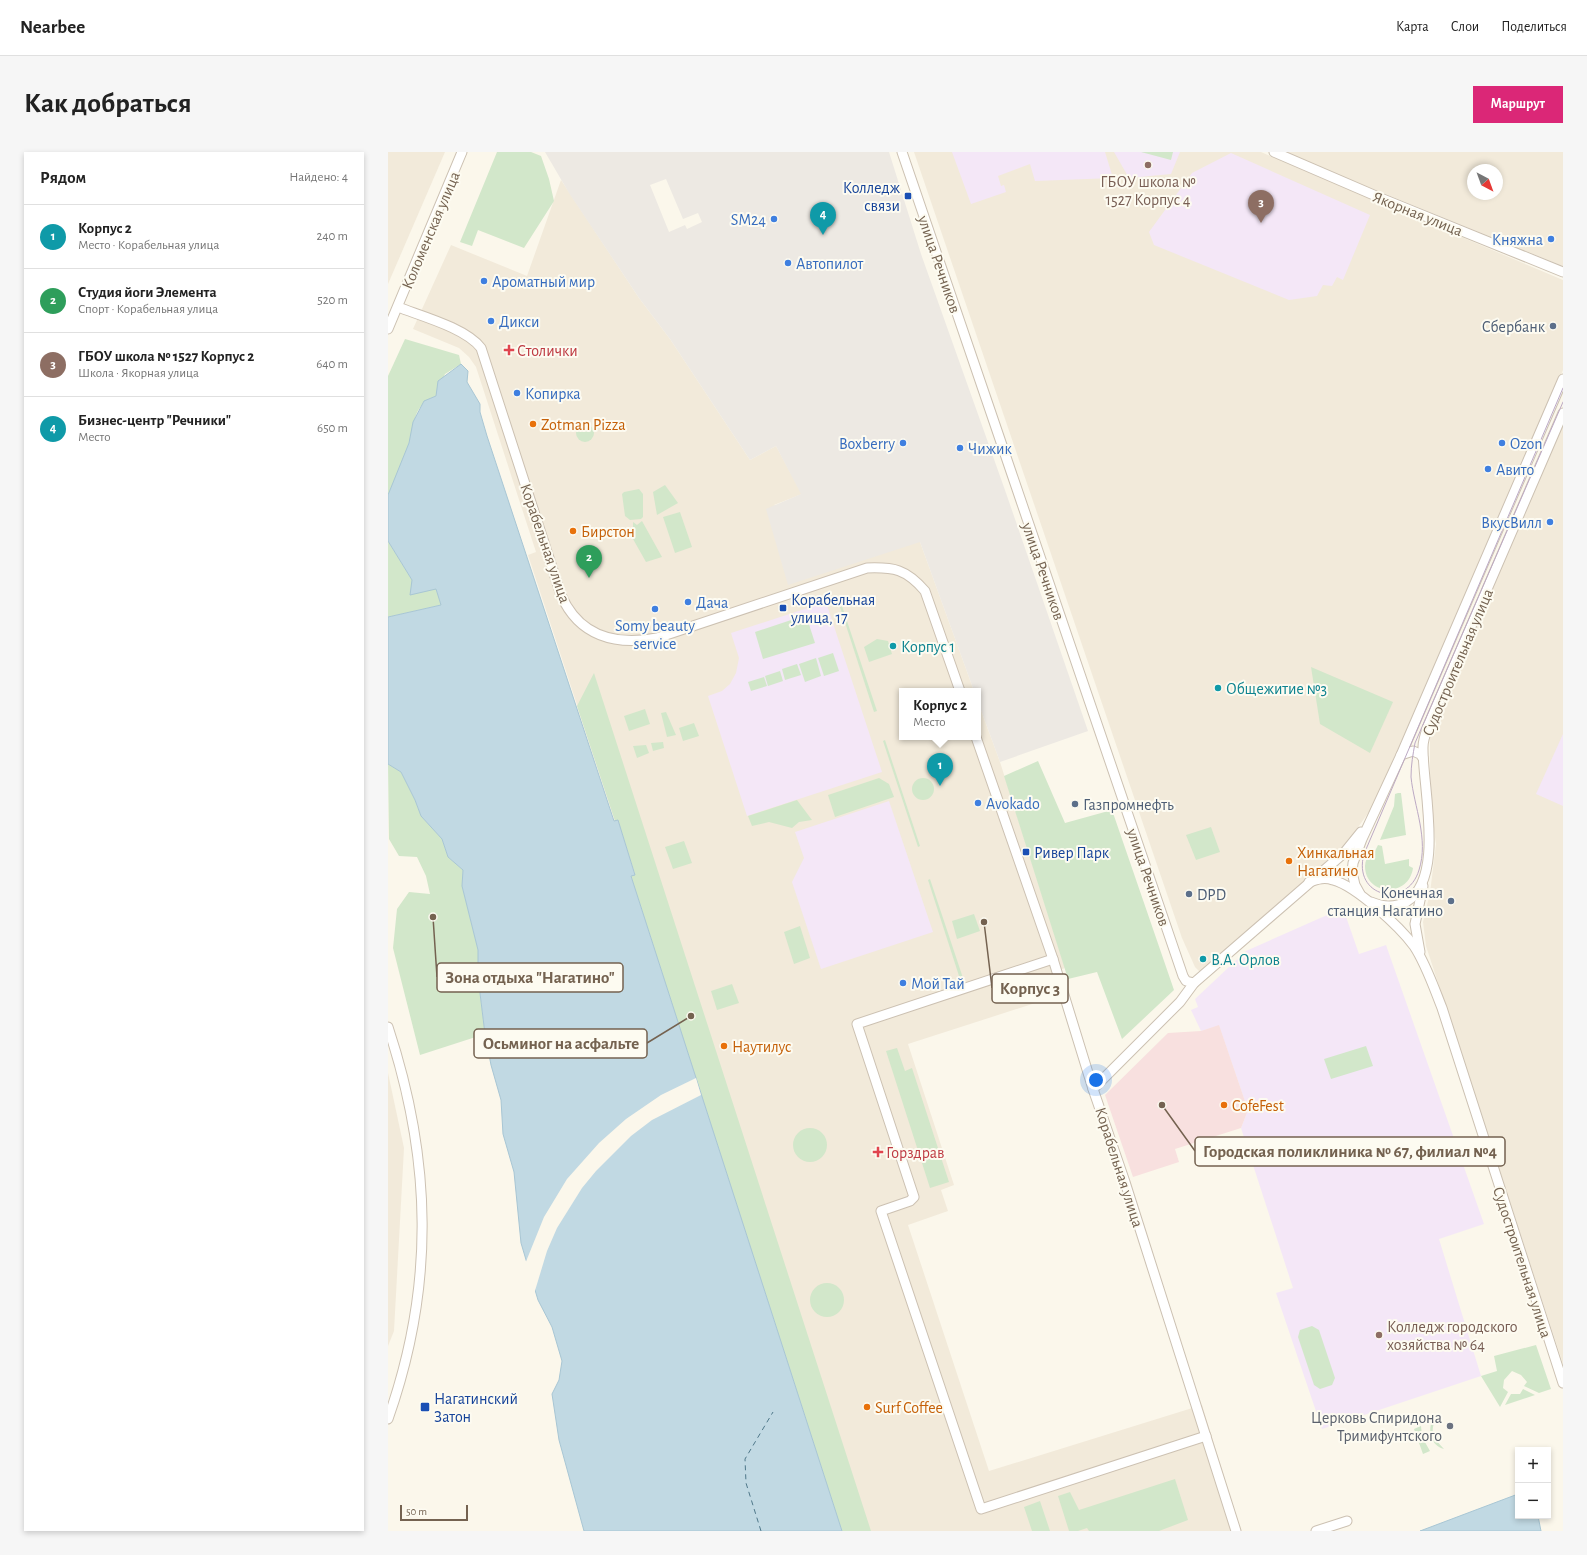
<!DOCTYPE html>
<html lang="ru">
<head>
<meta charset="utf-8">
<style>
  :root { --surface:#fff; --page:#f6f6f6; --text:#222; --muted:#767676; --line:#e0e0e0; --accent:#db2777 }
  body { margin:0; font-family:"Alegreya Sans",sans-serif; background:var(--page); color:var(--text) }
  .controls { position:absolute; right:12px; bottom:12px; display:grid; overflow:hidden; border-radius:0px; box-shadow:0 2px 6px #0003 }
  .controls button { width:36px; height:36px; display:grid; place-items:center; padding:0; border:0; border-bottom:1px solid var(--line); background:var(--surface); color:var(--text); font:20px sans-serif }
  .compass { position:absolute; left:1079px; top:12px; width:36px; height:36px; border-radius:50%; background:var(--surface); box-shadow:0 2px 6px #0003; rotate:139deg }
  .scale { position:absolute; left:12px; bottom:10px; width:68px; box-sizing:border-box; padding-left:4px; border:2px solid #746250; border-top:0; font-size:11px; line-height:14px; white-space:nowrap; color:#746250; -webkit-text-stroke:3px #fdfbf1; paint-order:stroke }
  .you { position:absolute; left:708px; top:928px; width:14px; height:14px; margin:-10px; border:3px solid #fff; border-radius:50%; background:#1a73e8; box-shadow:0 0 0 6px #1a73e833 }
  .badge { display:grid; place-items:center; width:26px; height:26px; border-radius:50%; background:var(--accent); color:#fff; font-size:13px; font-weight:700 }
  .pin { position:absolute; translate:-50% -33px; filter:drop-shadow(0 1px 2px #0008) }
  .pin::after { content:''; position:absolute; top:21px; width:14px; height:12px; background:inherit; clip-path:polygon(0 0,100% 0,50% 100%) }
  .popup { position:absolute; left:511px; top:536px; width:82px; height:52px; box-sizing:border-box; display:grid; place-content:center; border-radius:0px; background:var(--surface); filter:drop-shadow(0 1px 3px #0005); font-size:13px; white-space:nowrap; color:var(--muted) }
  .popup b { font-size:15px; color:var(--text) }
  .popup::after { content:''; position:absolute; left:50%; top:100%; margin-left:-8px; border:8px solid transparent; border-top-color:var(--surface) }
  .list { margin:0; padding:0; list-style:none }
  h2 { display:flex; justify-content:space-between; align-items:center; height:52px; margin:0; padding:0 16px; font-size:17px }
  h2 small { font-size:13px; font-weight:400; color:var(--muted) }
  .list li { display:grid; grid-template-columns:26px 1fr auto; gap:12px; align-items:center; box-sizing:border-box; height:64px; padding:0 16px; border-top:1px solid var(--line) }
  .list b { display:block; font-size:15px; white-space:nowrap }
  .list p { margin:0; font-size:13px; white-space:nowrap; color:var(--muted) }
  .list em { font-size:13px; font-style:normal; color:var(--muted) }
  .map { position:relative; flex:none; width:1175px; height:1379px; overflow:hidden; border-radius:0px }
  header { display:flex; align-items:center; gap:24px; box-sizing:border-box; height:56px; padding:0 20px; background:var(--surface); border-bottom:1px solid var(--line) }
  header strong { font-size:19px }
  nav { display:flex; gap:22px; margin-inline-start:auto; font-size:14px }
  .intro { display:flex; align-items:center; justify-content:space-between; box-sizing:border-box; height:96px; padding:0 24px }
  h1 { margin:0; font-size:28px }
  .button { padding:10px 18px; border-radius:0px; background:var(--accent); color:#fff; font-size:14px; font-weight:700 }
  main { display:flex; gap:24px; padding:0 24px }
  aside { flex:1; background:var(--surface); border-radius:0px; box-shadow:0 2px 6px #0003 }
  .map>svg:first-child { display:block }
  .residential { fill:#f2eada; fill-rule:evenodd }
  .industrial { fill:#ede9e3; fill-rule:evenodd }
  .education { fill:#f4e7f7 }
  .medical { fill:#f8e0df }
  .green { fill:#d2e7ca }
  .water { fill:#c1d9e3; stroke:#a8c6d4 }
  .pier { fill:#fbf7eb }
  .lines { fill:none; stroke-linecap:round; stroke-linejoin:round }
  .ferry { stroke:#4f788a; stroke-width:1; stroke-dasharray:5 4; stroke-linecap:butt }
  .minor-casing { stroke:#ccc1b2; stroke-width:11 }
  .minor { stroke:#fff; stroke-width:9 }
  .tram { stroke:#bca9c4; stroke-width:1 }
  .education-dot { fill:#8d6e63; stroke:#fdfbf1; stroke-width:1.5 }
  .transit-dot { fill:#1a4fb4; stroke:#fdfbf1; stroke-width:1.5 }
  .shop-dot { fill:#3f7fe0; stroke:#fdfbf1; stroke-width:1.5 }
  .service-dot { fill:#5c6f8a; stroke:#fdfbf1; stroke-width:1.5 }
  .health-dot { fill:#e0444e; stroke:#fdfbf1; stroke-width:1.5 }
  .food-dot { fill:#e8710a; stroke:#fdfbf1; stroke-width:1.5 }
  .culture-dot { fill:#0f9aa8; stroke:#fdfbf1; stroke-width:1.5 }
  .worship-dot { fill:#6b7280; stroke:#fdfbf1; stroke-width:1.5 }
  .labels { text-anchor:middle; stroke-width:4; stroke-linejoin:round; paint-order:stroke }
  .education-label { font-size:16px; fill:#785e54; stroke:#fdfbf1 }
  .transit-label { font-size:16px; fill:#164399; stroke:#fdfbf1; text-anchor:start }
  .street-label { font-size:16px; fill:#746250; stroke:#fdfbf1 }
  .shop-label { font-size:16px; fill:#366cbe; stroke:#fdfbf1; text-anchor:start }
  .service-label { font-size:16px; fill:#4e5e75; stroke:#fdfbf1; text-anchor:end }
  .health-label { font-size:16px; fill:#be3a42; stroke:#fdfbf1; text-anchor:start }
  .food-label { font-size:16px; fill:#c56008; stroke:#fdfbf1; text-anchor:start }
  .culture-label { font-size:16px; fill:#0d838f; stroke:#fdfbf1; text-anchor:start }
  .worship-label { font-size:16px; fill:#5b616d; stroke:#fdfbf1; text-anchor:end }
  .leader { fill:none; stroke:#746250; stroke-width:1.5 }
  .callout-dot { fill:#746250; stroke:#fdfbf1; stroke-width:1.5 }
  .callout { fill:#fdfbf1; stroke:#746250; stroke-width:1.5 }
  .callout-label { font-size:17px; text-anchor:middle; font-weight:bold; fill:#746250 }
</style>
</head>
<body>
<header>
<strong>Nearbee</strong>
<nav><a>Карта</a><a>Слои</a><a>Поделиться</a></nav>
</header>
<div class="intro"><h1>Как добраться</h1><a class="button">Маршрут</a></div>
<main>
<aside>
<h2>Рядом<small>Найдено: 4</small></h2>
<ul class="list">
<li><span class="badge" style="background:#0f9aa8">1</span><div><b>Корпус 2</b><p>Место · Корабельная улица</p></div><em>240 m</em></li>
<li><span class="badge" style="background:#2e9e5b">2</span><div><b>Студия йоги Элемента</b><p>Спорт · Корабельная улица</p></div><em>520 m</em></li>
<li><span class="badge" style="background:#8d6e63">3</span><div><b>ГБОУ школа № 1527 Корпус 2</b><p>Школа · Якорная улица</p></div><em>640 m</em></li>
<li><span class="badge" style="background:#0f9aa8">4</span><div><b>Бизнес-центр &quot;Речники&quot;</b><p>Место</p></div><em>650 m</em></li>
</ul>
</aside>
<div class="map">
<svg width="1175" height="1379" viewBox="0 0 1175 1379">
  <rect width="100%" height="100%" fill="#fbf7eb"/>
  <g class="residential">
    <polygon points="0,0 57,0 0,132"/>
    <polygon points="526,0 873,0 1175,128 1175,218 985,654 959,691 814,819 811,819 807,815 794,786"/>
    <path d="M894,0H1175V114ZM1085,18H1109V42H1085Z"/>
    <polygon points="173,28 251,146 282,187 362,308 388,294 414,342 386,353 532,390 586,539 514,539 514,585 590,585 590,550 612,610 677,816 662,821 669,844 520,892 566,1033 553,1038 560,1059 520,1073 601,1319 814,1253 853,1379 454,1379 243,724 247,723 227,669 140,403 148,400 88,215 81,205 71,196 25,177 63,93 139,124"/>
    <polygon points="1175,270 1175,1212 1038,794 1035,770 1042,741 1048,692 1043,658 1042,616 1042,586 1046,565"/>
    <polygon points="0,921 16,996 6,1179 0,1194"/>
  </g>
  <path class="industrial" d="M157,0H501L533,102L618,341L700,579L612,610L590,550V539H586L532,390L400,433L378,357L413,342L388,294L362,308L282,187L251,146L181,41ZM278,27L295,67L310,61L314,70L299,77L297,73L281,80L262,33Z"/>
  <g class="education">
    <polygon points="564,0 717,0 725,26 647,29 642,12 610,24 613,34 616,33 618,40 583,52"/>
    <polygon points="726,0 792,0 783,22 741,26"/>
    <polygon points="843,1 982,63 955,128 949,125 944,134 935,133 929,144 901,148 766,93 761,80 804,21"/>
    <polygon points="438,450 494,620 359,664 320,544 334,539 342,532 348,521 351,506 343,481"/>
    <polygon points="1175,582 1175,654 1148,642"/>
    <polygon points="501,649 545,780 433,817 404,730 416,706 407,680"/>
    <polygon points="955,756 971,802 998,793 1096,1072 1051,1087 1093,1224 934,1277 888,1141 905,1136 853,976 860,958 831,874 813,879 803,858 810,855 807,847 858,799"/>
  </g>
  <polygon class="medical" points="831,873 860,958 853,976 787,997 791,1010 745,1025 717,943 780,881 813,879"/>
  <g class="green">
    <polygon points="109,0 143,0 153,4 161,27 166,49 136,96 90,78 84,94 72,90"/>
    <polygon points="753,0 785,0 783,8"/>
    <path d="M17,187L71,203L73,212L57,222L48,244C23,255 28,270 21,292C16,309 8,327 0,343V224Z"/>
    <circle cx="197" cy="281" r="9"/>
    <polygon points="277,333 290,351 269,363 265,340"/>
    <polygon points="251,337 255,342 255,365 253,367 242,368 237,364 234,342 236,340"/>
    <polygon points="292,360 304,395 287,401 275,365"/>
    <polygon points="254,369 274,405 258,410 245,387 245,370 249,373"/>
    <polygon points="0,389 24,428 48,437 53,453 0,465"/>
    <polygon points="454,454 489,559 486,560 452,455"/>
    <polygon points="418,463 427,491 375,507 367,480"/>
    <polygon points="489,487 500,489 504,502 481,510 476,495"/>
    <polygon points="445,501 451,519 436,524 430,506"/>
    <polygon points="428,506 433,524 417,530 411,512"/>
    <polygon points="409,512 413,523 397,528 394,517"/>
    <polygon points="923,515 1005,550 982,601 932,572"/>
    <polygon points="392,519 395,529 380,534 377,524"/>
    <polygon points="206,521 483,1379 454,1379 243,724 247,722 230,668 227,669 189,554"/>
    <polygon points="376,525 379,534 363,539 360,530"/>
    <polygon points="257,557 262,572 241,579 236,564"/>
    <polygon points="278,560 288,583 279,585 273,561"/>
    <polygon points="306,571 311,584 295,589 291,576"/>
    <polygon points="497,588 532,694 530,695 495,589"/>
    <polygon points="275,590 276,596 265,599 263,591"/>
    <polygon points="258,593 261,601 249,606 245,594"/>
    <polygon points="650,609 677,671 724,658 786,838 734,887 709,820 680,827 616,624"/>
    <polygon points="0,612 13,620 27,648 33,664 54,687 60,705 75,718 74,734 90,798 90,825 97,882 32,903 5,796 9,757 21,740 42,742 38,724 29,705 11,704 1,687"/>
    <circle cx="535" cy="637" r="11"/>
    <polygon points="491,626 501,632 506,645 447,665 440,643"/>
    <polygon points="1010,641 1013,641 1018,683 992,688 1006,654 1007,642"/>
    <polygon points="409,648 424,668 411,670 404,676 381,670 364,674 360,664"/>
    <polygon points="823,675 832,700 808,708 798,683"/>
    <polygon points="296,689 304,711 285,717 277,695"/>
    <path d="M990,693L994,694L997,712L1021,707V714L1025,716C1021,746 977,744 977,714C977,709 980,704 982,699L986,701Z"/>
    <polygon points="542,727 575,826 572,827 540,728"/>
    <polygon points="586,762 592,779 569,787 564,769"/>
    <polygon points="412,774 422,806 406,812 396,780"/>
    <polygon points="344,832 351,851 329,858 323,839"/>
    <polygon points="978,894 985,914 943,927 936,907"/>
    <polygon points="509,896 517,919 524,916 561,1030 542,1036 498,899"/>
    <circle cx="422" cy="993" r="17"/>
    <circle cx="439" cy="1148" r="17"/>
    <polygon points="924,1174 931,1178 947,1226 944,1233 932,1237 926,1233 910,1185 912,1178"/>
    <polygon points="1148,1193 1163,1237 1151,1241 1136,1234 1139,1230 1133,1223 1124,1219 1116,1228 1115,1236 1120,1240 1112,1255 1093,1224 1109,1219 1106,1204"/>
    <polygon points="1135,1237 1147,1243 1117,1253 1123,1242 1132,1242"/>
    <path d="M1045,1267L1047,1269C1041,1282 1048,1288 1056,1297C1043,1294 1039,1278 1045,1267Z"/>
    <polygon points="1033,1274 1034,1285 1042,1299 1035,1302 1026,1277"/>
    <polygon points="787,1327 800,1368 771,1379 701,1379 699,1376 690,1379 681,1379 670,1344 682,1340 691,1358"/>
    <polygon points="652,1349 662,1379 644,1379 636,1355"/>
  </g>
  <g class="water">
    <polygon points="73,212 80,219 79,230 92,252 92,260 99,284 226,669 230,668 247,723 243,724 454,1379 196,1379 171,1288 164,1242 171,1228 174,1209 164,1175 150,1148 133,1091 126,1020 115,982 113,948 103,913 97,882 90,825 90,798 74,734 75,718 60,705 54,687 33,664 27,648 13,620 0,612 0,465 53,453 48,437 22,443 24,428 0,389 0,343 21,291 25,270 36,249 48,244 50,229"/>
    <polygon points="1130,1342 1130,1364 1150,1364 1153,1379 1032,1379"/>
  </g>
  <polygon class="pier" points="308,926 313,943 264,968 243,984 208,1019 194,1036 169,1076 159,1099 146,1142 137,1112 156,1065 179,1027 211,991 238,967 273,943"/>
  <g class="lines">
    <polyline class="ferry" points="373,1379 358,1331 357,1307 385,1260"/>
    <g class="minor-casing">
      <g id="minor">
        <polyline points="514,0 795,824 798,829 806,831"/>
        <polyline points="886,0 995,47 1175,120"/>
        <path d="M10,155C33,164 78,176 93,196L173,443C191,484 227,494 269,486L479,416C506,415 518,417 537,439L572,539"/>
        <polyline points="0,177 74,0"/>
        <polyline points="588,585 665,807 705,937 737,1030 848,1379"/>
        <polyline points="1013,603 1025,599 1032,602 1035,606"/>
        <path d="M921,730C930,727 937,725 945,728C968,734 1012,775 1026,794C1038,812 1046,836 1054,856L1175,1231"/>
        <polyline points="972,742 967,733 964,720 965,711 974,687 1013,603 1175,227"/>
        <path d="M983,750C995,755 1006,756 1018,750C1058,727 1034,633 1035,595C1035,588 1038,580 1040,574L1175,261"/>
        <polyline points="1032,800 1027,772 1035,734"/>
        <polyline points="665,807 469,872 526,1045 522,1049 493,1059 593,1357 818,1284"/>
        <path d="M0,875C44,1008 47,1134 0,1267"/>
        <polyline points="705,937 792,850 806,831 956,701 973,680"/>
        <polyline points="928,1379 959,1369"/>
      </g>
    </g>
    <use href="#minor" class="minor"/>
    <path class="tram" d="M1175,236L976,702C964,745 1019,758 1031,718C1041,687 1026,655 1023,625C1023,613 1025,602 1027,591L1175,250"/>
  </g>
  <g class="education-dot">
    <circle cx="760" cy="13" r="4"/>
    <circle cx="991" cy="1183" r="4"/>
  </g>
  <g class="transit-dot">
    <rect x="516" y="40" width="8" height="8" rx="2"/>
    <rect x="391" y="452" width="8" height="8" rx="2"/>
    <rect x="634" y="696" width="8" height="8" rx="2"/>
    <rect x="32" y="1250" width="10" height="10" rx="2"/>
  </g>
  <g class="shop-dot">
    <circle cx="386" cy="67" r="4"/>
    <circle cx="1163" cy="87" r="4"/>
    <circle cx="400" cy="111" r="4"/>
    <circle cx="96" cy="129" r="4"/>
    <circle cx="103" cy="169" r="4"/>
    <circle cx="129" cy="241" r="4"/>
    <circle cx="515" cy="291" r="4"/>
    <circle cx="1114" cy="291" r="4"/>
    <circle cx="572" cy="296" r="4"/>
    <circle cx="1100" cy="317" r="4"/>
    <circle cx="1162" cy="370" r="4"/>
    <circle cx="300" cy="450" r="4"/>
    <circle cx="267" cy="457" r="4"/>
    <circle cx="590" cy="651" r="4"/>
    <circle cx="515" cy="831" r="4"/>
  </g>
  <g class="service-dot">
    <circle cx="1165" cy="174" r="4"/>
    <circle cx="687" cy="652" r="4"/>
    <circle cx="801" cy="742" r="4"/>
    <circle cx="1063" cy="749" r="4"/>
  </g>
  <g class="health-dot">
    <path d="M119 192h4v4h4v4h-4v4h-4v-4h-4v-4h4z"/>
    <path d="M488 994h4v4h4v4h-4v4h-4v-4h-4v-4h4z"/>
  </g>
  <g class="food-dot">
    <circle cx="145" cy="272" r="4"/>
    <circle cx="185" cy="379" r="4"/>
    <circle cx="901" cy="709" r="4"/>
    <circle cx="336" cy="894" r="4"/>
    <circle cx="836" cy="953" r="4"/>
    <circle cx="479" cy="1255" r="4"/>
  </g>
  <g class="culture-dot">
    <circle cx="505" cy="494" r="4"/>
    <circle cx="830" cy="536" r="4"/>
    <circle cx="815" cy="807" r="4"/>
  </g>
  <circle class="worship-dot" cx="1062" cy="1274" r="4"/>
  <g class="labels">
    <g class="education-label">
      <text x="760" y="35">ГБОУ школа №<tspan x="760" dy="18">1527 Корпус 4</tspan></text>
      <text x="999" y="1180" text-anchor="start">Колледж городского<tspan x="999" dy="18">хозяйства № 64</tspan></text>
    </g>
    <g class="transit-label">
      <text x="512" y="41" text-anchor="end">Колледж<tspan x="512" dy="18">связи</tspan></text>
      <text x="403" y="453">Корабельная<tspan x="403" dy="18">улица, 17</tspan></text>
      <text x="646" y="706">Ривер Парк</text>
      <text x="46" y="1252">Нагатинский<tspan x="46" dy="18">Затон</tspan></text>
    </g>
    <g class="street-label">
      <text transform="translate(1030 61) rotate(22)" y="6">Якорная улица</text>
      <text transform="translate(42 78) rotate(-67)" y="6">Коломенская улица</text>
      <text transform="translate(552 112) rotate(71)" y="6">улица Речников</text>
      <text transform="translate(158 391) rotate(71)" y="6">Корабельная улица</text>
      <text transform="translate(656 419) rotate(71)" y="6">улица Речников</text>
      <text transform="translate(1069 510) rotate(-67)" y="6">Судостроительная улица</text>
      <text transform="translate(761 725) rotate(71)" y="6">улица Речников</text>
      <text transform="translate(732 1015) rotate(72)" y="6">Корабельная улица</text>
      <text transform="translate(1135 1110) rotate(72)" y="6">Судостроительная улица</text>
    </g>
    <g class="shop-label">
      <text x="378" y="73" text-anchor="end">SM24</text>
      <text x="1155" y="93" text-anchor="end">Княжна</text>
      <text x="408" y="117">Автопилот</text>
      <text x="104" y="135">Ароматный мир</text>
      <text x="111" y="175">Дикси</text>
      <text x="137" y="247">Копирка</text>
      <text x="507" y="297" text-anchor="end">Boxberry</text>
      <text x="1122" y="297">Ozon</text>
      <text x="580" y="302">Чижик</text>
      <text x="1108" y="323">Авито</text>
      <text x="1154" y="376" text-anchor="end">ВкусВилл</text>
      <text x="308" y="456">Дача</text>
      <text x="267" y="479" text-anchor="middle">Somy beauty<tspan x="267" dy="18">service</tspan></text>
      <text x="598" y="657">Avokado</text>
      <text x="523" y="837">Мой Тай</text>
    </g>
    <g class="service-label">
      <text x="1157" y="180">Сбербанк</text>
      <text x="695" y="658" text-anchor="start">Газпромнефть</text>
      <text x="1055" y="746">Конечная<tspan x="1055" dy="18">станция Нагатино</tspan></text>
      <text x="809" y="748" text-anchor="start">DPD</text>
    </g>
    <g class="health-label">
      <text x="129" y="204">Столички</text>
      <text x="498" y="1006">Горздрав</text>
    </g>
    <g class="food-label">
      <text x="153" y="278">Zotman Pizza</text>
      <text x="193" y="385">Бирстон</text>
      <text x="909" y="706">Хинкальная<tspan x="909" dy="18">Нагатино</tspan></text>
      <text x="344" y="900">Наутилус</text>
      <text x="844" y="959">CofeFest</text>
      <text x="487" y="1261">Surf Coffee</text>
    </g>
    <g class="culture-label">
      <text x="513" y="500">Корпус 1</text>
      <text x="838" y="542">Общежитие №3</text>
      <text x="823" y="813">В.А. Орлов</text>
    </g>
    <g class="worship-label">
      <text x="1054" y="1271">Церковь Спиридона<tspan x="1054" dy="18">Тримифунтского</tspan></text>
    </g>
  </g>
  <path class="leader" d="M45 765L49 825M596 770L604 836M303 864L259 891M774 953L807 999"/>
  <g class="callout-dot">
    <circle cx="45" cy="765" r="4"/>
    <circle cx="596" cy="770" r="4"/>
    <circle cx="303" cy="864" r="4"/>
    <circle cx="774" cy="953" r="4"/>
  </g>
  <g class="callout">
    <rect x="49" y="811" width="186" height="29" rx="4"/>
    <rect x="604" y="822" width="76" height="29" rx="4"/>
    <rect x="86" y="877" width="173" height="29" rx="4"/>
    <rect x="807" y="985" width="310" height="29" rx="4"/>
  </g>
  <g class="callout-label">
    <text x="142" y="831">Зона отдыха "Нагатино"</text>
    <text x="642" y="842">Корпус 3</text>
    <text x="173" y="897">Осьминог на асфальте</text>
    <text x="962" y="1005">Городская поликлиника № 67, филиал №4</text>
  </g>
</svg>
<div class="controls">
<button>+</button>
<button>−</button>
</div>
<svg class="compass" viewBox="-18 -18 36 36"><path d="M0-13l5 13h-10z" fill="#e53935"/><path d="M0 13l5-13h-10z" fill="#767676"/></svg>
<div class="scale">50 m</div>
<div class="you"></div>
<div class="pin badge" style="left:552px;top:634px;background:#0f9aa8">1</div>
<div class="popup"><b>Корпус 2</b>Место</div>
<div class="pin badge" style="left:201px;top:426px;background:#2e9e5b">2</div>
<div class="pin badge" style="left:873px;top:71px;background:#8d6e63">3</div>
<div class="pin badge" style="left:435px;top:83px;background:#0f9aa8">4</div>
</div>
</main>
</body>
</html>
